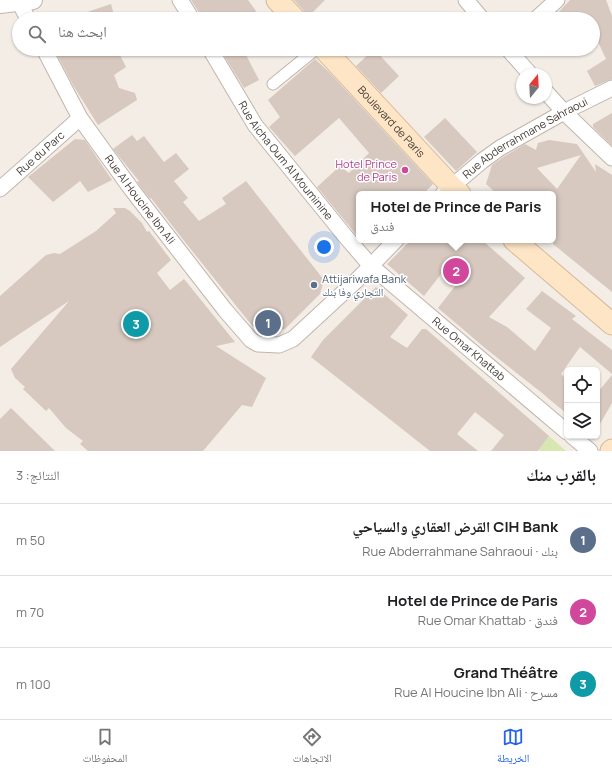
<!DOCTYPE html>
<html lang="ar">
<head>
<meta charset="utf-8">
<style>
  :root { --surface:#fff; --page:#f2f2f2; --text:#202124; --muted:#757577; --line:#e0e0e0; --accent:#2563eb }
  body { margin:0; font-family:Manrope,"Noto Naskh Arabic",sans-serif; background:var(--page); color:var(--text); direction:rtl }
  .controls { position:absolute; right:12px; bottom:12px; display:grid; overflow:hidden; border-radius:6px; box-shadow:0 1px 3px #0004 }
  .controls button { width:36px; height:36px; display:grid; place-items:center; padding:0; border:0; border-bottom:1px solid var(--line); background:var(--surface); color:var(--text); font:20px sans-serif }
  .compass { position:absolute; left:516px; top:68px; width:36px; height:36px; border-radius:50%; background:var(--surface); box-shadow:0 1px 3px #0004; rotate:18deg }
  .you { position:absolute; left:324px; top:247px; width:14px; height:14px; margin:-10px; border:3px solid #fff; border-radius:50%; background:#1a73e8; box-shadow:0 0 0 6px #1a73e833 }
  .badge { display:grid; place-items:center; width:26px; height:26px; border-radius:50%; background:var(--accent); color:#fff; font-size:13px; font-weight:700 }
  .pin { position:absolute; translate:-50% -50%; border:2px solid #fff; box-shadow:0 1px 4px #0006 }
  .popup { position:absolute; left:356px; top:191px; width:200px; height:52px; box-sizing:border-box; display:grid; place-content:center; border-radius:6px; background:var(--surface); filter:drop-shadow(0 1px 3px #0005); font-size:13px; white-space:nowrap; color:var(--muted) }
  .popup b { font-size:15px; color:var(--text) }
  .popup::after { content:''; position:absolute; left:50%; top:100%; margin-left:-8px; border:8px solid transparent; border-top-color:var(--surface) }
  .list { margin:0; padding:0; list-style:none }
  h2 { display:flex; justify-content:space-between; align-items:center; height:52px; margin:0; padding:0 16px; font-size:17px }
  h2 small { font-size:13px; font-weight:400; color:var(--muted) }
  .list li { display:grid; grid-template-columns:26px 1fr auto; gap:12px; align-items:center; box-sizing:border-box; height:72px; padding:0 16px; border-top:1px solid var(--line) }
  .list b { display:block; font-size:15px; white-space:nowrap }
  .list p { margin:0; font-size:13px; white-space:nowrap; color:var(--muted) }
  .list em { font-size:13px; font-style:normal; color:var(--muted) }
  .icon { flex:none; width:22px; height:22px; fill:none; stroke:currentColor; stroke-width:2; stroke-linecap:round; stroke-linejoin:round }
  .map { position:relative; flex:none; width:612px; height:451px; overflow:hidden; direction:ltr }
  .search { position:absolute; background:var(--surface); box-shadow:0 1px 3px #0004; left:12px; right:12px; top:12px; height:44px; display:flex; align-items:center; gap:10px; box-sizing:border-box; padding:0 14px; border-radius:22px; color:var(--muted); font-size:15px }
  .sheet { height:268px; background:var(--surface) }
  nav { display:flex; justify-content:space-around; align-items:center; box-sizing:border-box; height:56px; border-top:1px solid var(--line); background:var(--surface); font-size:11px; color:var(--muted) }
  nav a { display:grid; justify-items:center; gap:2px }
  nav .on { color:var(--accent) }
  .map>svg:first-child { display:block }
  .green { fill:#d8e6b0 }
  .building { fill:#d7c9bf; fill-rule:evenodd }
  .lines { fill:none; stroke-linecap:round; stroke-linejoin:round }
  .pedestrian-casing { stroke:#c1b5ac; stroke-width:13 }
  .minor-casing { stroke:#c1b5ac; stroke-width:17 }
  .tertiary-casing { stroke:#c1b5ac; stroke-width:20 }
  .secondary-casing { stroke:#d5ba9a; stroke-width:23 }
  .pedestrian { stroke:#fff; stroke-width:11 }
  .minor { stroke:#fff; stroke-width:15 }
  .tertiary { stroke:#fff; stroke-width:18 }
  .secondary { stroke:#fde5c6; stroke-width:21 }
  .hotel-dot { fill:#d1479c; stroke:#fff; stroke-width:1.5 }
  .service-dot { fill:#5c6f8a; stroke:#fff; stroke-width:1.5 }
  .labels { text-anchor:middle; stroke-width:3; stroke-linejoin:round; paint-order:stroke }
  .street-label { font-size:11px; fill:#453c36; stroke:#fff }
  .hotel-label { font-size:11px; fill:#b23c85; stroke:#fff; text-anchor:end }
  .service-label { font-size:11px; fill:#4e5e75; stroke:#fff; text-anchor:start }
</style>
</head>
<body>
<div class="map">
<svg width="612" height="451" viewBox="0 0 612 451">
  <rect width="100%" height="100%" fill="#f3ede6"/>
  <polygon class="green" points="549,436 566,451 540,451 539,450"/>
  <g class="building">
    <polygon points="191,0 248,0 256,11 247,19 201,19 200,14"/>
    <polygon points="294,0 325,0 307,18 304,11"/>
    <polygon points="570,0 606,0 612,16 612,79 595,86 587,71 606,59 593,31 593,19 552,19"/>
    <polygon points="111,4 115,19 73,19 72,17"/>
    <polygon points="54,49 117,49 126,67 114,75 119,88 135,93 137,100 98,125 73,85"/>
    <polygon points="220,49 243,49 259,80 244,88"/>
    <polygon points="374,49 399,76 381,93 356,66"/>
    <polygon points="315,59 329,72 433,184 423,194 359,194 359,238 317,187 340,166 349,173 369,153 339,118 295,156 269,127 280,117 268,100"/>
    <polygon points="612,113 612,146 593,127 593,124"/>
    <polygon points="445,118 477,152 456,171 424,137"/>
    <polygon points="132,135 137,141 144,136 164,162 176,153 189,169 174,181 188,198 183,202 199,221 226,204 222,198 246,181 324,280 320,294 285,329 258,333 181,237 151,198 150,199 137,182 139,181 113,149"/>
    <polygon points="75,139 85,140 112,180 88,192 80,181 53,202 28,177"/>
    <path d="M549,140L577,144L596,172L595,164L612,175V292L553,244V194H497L486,184L492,165L505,156L525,144L536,150L538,143ZM581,155L557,189L537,168Z"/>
    <polygon points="113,208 125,208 130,211 142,223 147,232 149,231 171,260 157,273 170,290 184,279 235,342 216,346 266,378 252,407 242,405 203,451 88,451 80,444 83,441 66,428 49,408 46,411 23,389 25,387 15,378 11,369 69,301 0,347 0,296 46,255 54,253 60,254 96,231 116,213"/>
    <polygon points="411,240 482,240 525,278 489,317 507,327 535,351 551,328 526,309 542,291 576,316 572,319 612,350 612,374 580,347 561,374 567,380 567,414 542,393 485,348 438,308 466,272 452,260 424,296 387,264"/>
    <polygon points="376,287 408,315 390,337 407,348 422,329 426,329 549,436 538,451 491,451 504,435 475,412 457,434 478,451 430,451 311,357 323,340"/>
    <polygon points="612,375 612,403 597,429 597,393"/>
    <polygon points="11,408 55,451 0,451 0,419"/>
  </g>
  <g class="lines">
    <g class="pedestrian-casing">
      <polyline id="pedestrian" points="273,84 316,49"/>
    </g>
    <g class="minor-casing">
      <g id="minor">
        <polyline points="180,0 192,19"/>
        <polyline points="466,0 482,19"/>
        <polyline points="19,2 28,19"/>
        <polyline points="536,19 557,0"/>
        <path id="s1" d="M44,49L80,118L132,190L225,310L251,340L258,344L279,345L293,339L358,279L396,240"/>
        <path id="s2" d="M210,49L255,125L346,237L371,266L567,432"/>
        <polyline points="508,49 530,74"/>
        <polyline points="546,92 564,112 612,158"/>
        <path id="s3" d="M0,189L80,118"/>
        <path id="s4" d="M443,194L482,161L500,148L564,112L612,88"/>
        <polyline points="572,436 590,451"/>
      </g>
    </g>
    <g class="tertiary-casing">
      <polyline id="tertiary" points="0,4 33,0"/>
    </g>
    <g class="secondary-casing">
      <g id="secondary">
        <polyline points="277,0 295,19"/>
        <path id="s5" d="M324,49L451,186L460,194"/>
        <polyline points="514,240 612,324"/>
        <polyline points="611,451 612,450"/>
      </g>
    </g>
    <use href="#pedestrian" class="pedestrian"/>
    <use href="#minor" class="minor"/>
    <use href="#tertiary" class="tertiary"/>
    <use href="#secondary" class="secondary"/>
  </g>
  <circle class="hotel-dot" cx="405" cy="170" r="4"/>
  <circle class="service-dot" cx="314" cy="285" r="4"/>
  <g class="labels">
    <g class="street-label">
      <text dy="4" stroke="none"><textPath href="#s5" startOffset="99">Boulevard de Paris</textPath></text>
      <text dy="4" stroke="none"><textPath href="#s4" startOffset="100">Rue Abderrahmane Sahraoui</textPath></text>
      <text dy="4" stroke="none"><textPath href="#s3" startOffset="54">Rue du Parc</textPath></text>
      <text dy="4" stroke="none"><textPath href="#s2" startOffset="135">Rue Aicha Oum Al Mouminine</textPath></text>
      <text dy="4" stroke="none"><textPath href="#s1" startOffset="179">Rue Al Houcine Ibn Ali</textPath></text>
      <text dy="4" stroke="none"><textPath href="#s2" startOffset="399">Rue Omar Khattab</textPath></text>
    </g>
    <g class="hotel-label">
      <text x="397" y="168">Hotel Prince<tspan x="397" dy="13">de Paris</tspan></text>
    </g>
    <g class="service-label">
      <text x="322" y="283">Attijariwafa Bank<tspan x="322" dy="13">التجاري وفا بنك</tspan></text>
    </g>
  </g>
</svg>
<div class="controls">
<button><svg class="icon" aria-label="locate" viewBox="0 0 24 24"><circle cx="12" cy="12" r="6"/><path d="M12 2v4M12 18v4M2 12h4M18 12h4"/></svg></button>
<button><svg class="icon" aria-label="layers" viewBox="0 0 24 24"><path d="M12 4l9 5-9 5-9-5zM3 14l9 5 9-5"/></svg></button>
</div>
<svg class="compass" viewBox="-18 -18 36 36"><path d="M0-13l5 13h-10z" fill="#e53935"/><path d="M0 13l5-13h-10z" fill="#757577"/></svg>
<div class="you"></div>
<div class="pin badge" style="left:268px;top:323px;background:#5c6f8a">1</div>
<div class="pin badge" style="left:456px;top:271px;background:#d1479c">2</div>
<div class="popup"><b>Hotel de Prince de Paris</b>فندق</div>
<div class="pin badge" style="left:136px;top:324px;background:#0f9aa8">3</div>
<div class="search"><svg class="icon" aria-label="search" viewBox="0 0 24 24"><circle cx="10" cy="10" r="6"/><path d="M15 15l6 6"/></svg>ابحث هنا</div>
</div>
<section class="sheet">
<h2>بالقرب منك<small>النتائج: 3</small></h2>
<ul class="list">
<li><span class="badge" style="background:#5c6f8a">1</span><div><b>CIH Bank القرض العقاري والسياحي</b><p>بنك · Rue Abderrahmane Sahraoui</p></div><em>50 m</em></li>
<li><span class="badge" style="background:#d1479c">2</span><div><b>Hotel de Prince de Paris</b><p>فندق · Rue Omar Khattab</p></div><em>70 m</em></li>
<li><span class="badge" style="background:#0f9aa8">3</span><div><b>Grand Théâtre</b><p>مسرح · Rue Al Houcine Ibn Ali</p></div><em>100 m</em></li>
</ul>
</section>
<nav>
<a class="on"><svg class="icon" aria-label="map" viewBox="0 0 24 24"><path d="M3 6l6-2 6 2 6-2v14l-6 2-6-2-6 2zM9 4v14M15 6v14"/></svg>الخريطة</a>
<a><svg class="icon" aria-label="directions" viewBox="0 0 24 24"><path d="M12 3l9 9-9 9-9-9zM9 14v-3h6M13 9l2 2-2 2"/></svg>الاتجاهات</a>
<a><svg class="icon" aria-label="saved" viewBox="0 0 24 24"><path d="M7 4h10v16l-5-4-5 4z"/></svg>المحفوظات</a>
</nav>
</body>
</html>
